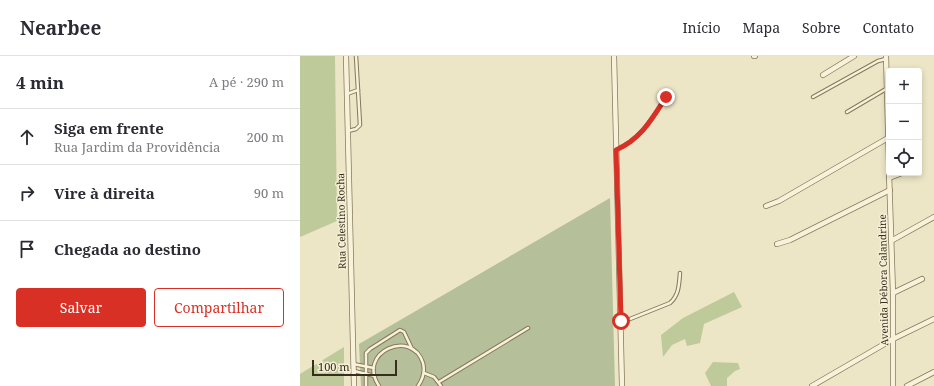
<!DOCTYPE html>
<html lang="pt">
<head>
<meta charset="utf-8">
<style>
  :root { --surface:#fff; --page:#f7f7f7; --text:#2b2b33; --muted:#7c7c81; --line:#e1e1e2; --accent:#d93025 }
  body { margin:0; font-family:"Noto Serif",serif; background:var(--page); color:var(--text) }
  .controls { position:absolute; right:12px; top:12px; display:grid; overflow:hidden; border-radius:4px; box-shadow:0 2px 6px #0003 }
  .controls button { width:36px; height:36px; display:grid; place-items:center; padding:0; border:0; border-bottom:1px solid var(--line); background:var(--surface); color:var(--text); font:20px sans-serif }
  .scale { position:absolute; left:12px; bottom:10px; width:85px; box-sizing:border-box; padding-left:4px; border:2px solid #382e1f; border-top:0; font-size:11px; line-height:14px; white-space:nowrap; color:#382e1f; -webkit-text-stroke:3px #f4efd5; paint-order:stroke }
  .stop { position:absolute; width:12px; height:12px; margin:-9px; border:3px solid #d93025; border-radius:50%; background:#fff }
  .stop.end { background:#d93025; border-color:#fff; box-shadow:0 1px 4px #0008 }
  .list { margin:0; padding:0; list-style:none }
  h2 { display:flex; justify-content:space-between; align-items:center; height:52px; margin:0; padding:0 16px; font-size:17px }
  h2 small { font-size:13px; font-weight:400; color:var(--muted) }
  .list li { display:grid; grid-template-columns:26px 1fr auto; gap:12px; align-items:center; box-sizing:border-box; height:56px; padding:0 16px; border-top:1px solid var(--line) }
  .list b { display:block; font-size:15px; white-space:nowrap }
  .list p { margin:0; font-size:13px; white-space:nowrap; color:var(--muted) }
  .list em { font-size:13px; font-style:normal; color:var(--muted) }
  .actions { display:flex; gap:8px; padding:12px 16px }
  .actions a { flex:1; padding:9px 0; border:1px solid var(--accent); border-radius:4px; text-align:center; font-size:14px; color:var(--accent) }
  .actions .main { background:var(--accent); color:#fff }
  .icon { flex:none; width:22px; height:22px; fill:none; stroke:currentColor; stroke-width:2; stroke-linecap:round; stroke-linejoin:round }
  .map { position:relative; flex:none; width:634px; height:330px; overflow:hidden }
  header { display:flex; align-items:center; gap:24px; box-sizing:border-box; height:56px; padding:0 20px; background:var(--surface); border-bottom:1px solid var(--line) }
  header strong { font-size:19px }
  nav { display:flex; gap:22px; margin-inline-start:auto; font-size:14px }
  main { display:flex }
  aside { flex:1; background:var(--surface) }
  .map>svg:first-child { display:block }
  .green { fill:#beca9a }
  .cemetery { fill:#b5bf99 }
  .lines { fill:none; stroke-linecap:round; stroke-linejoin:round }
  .lane-casing { stroke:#87795c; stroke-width:4.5 }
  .street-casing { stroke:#87795c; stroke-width:6 }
  .lane { stroke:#f7f2d9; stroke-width:2.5 }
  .street { stroke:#f7f2d9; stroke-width:4.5 }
  .route { stroke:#d93025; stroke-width:5 }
  .labels { text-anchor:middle; stroke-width:3; stroke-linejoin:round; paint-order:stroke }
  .street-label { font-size:10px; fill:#382e1f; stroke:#f4efd5 }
</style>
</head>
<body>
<header>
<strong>Nearbee</strong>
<nav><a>Início</a><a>Mapa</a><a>Sobre</a><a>Contato</a></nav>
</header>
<main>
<aside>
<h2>4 min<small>A pé · 290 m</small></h2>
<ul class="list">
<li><svg class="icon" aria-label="ahead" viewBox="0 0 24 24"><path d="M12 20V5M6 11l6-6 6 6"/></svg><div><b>Siga em frente</b><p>Rua Jardim da Providência</p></div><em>200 m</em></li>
<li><svg class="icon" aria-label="right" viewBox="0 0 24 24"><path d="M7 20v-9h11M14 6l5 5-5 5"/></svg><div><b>Vire à direita</b></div><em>90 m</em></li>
<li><svg class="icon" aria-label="arrive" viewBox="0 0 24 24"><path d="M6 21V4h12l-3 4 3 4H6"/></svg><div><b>Chegada ao destino</b></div></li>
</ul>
<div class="actions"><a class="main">Salvar</a><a>Compartilhar</a></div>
</aside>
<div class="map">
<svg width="634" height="330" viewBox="0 0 634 330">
  <rect width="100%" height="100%" fill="#ece6c6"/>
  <g class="green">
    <polygon points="0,0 35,0 37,165 0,181"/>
    <polygon points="434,236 442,251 404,268 400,287 387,290 385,283 372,289 363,301 361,279 383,262"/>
    <polygon points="44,291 44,330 0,330 0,318"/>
    <polygon points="413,306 438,307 440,313 435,315 427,322 427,330 411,330 405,317"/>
  </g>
  <polygon class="cemetery" points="310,142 315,330 61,330 59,288"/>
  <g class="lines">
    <g class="lane-casing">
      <g id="lane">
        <polyline points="47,38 58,34 56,0"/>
        <polyline points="513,41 578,5 586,3"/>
        <polyline points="547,56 586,33"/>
        <polyline points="48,75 56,73 60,69 58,34"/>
        <path d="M317,93C341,83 352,62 366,41"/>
        <path d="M321,265L330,263L370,247C379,239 379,229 380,217"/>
        <polyline points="53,308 74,312"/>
        <polyline points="54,315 75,320"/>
        <polyline points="124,317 134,321 141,330"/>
        <polyline points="139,326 228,272"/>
        <polyline points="66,330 66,297 70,293 100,274 104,276 112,293"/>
        <path d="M79,330C56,296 112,272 123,307C125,315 123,323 118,330"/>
      </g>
    </g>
    <g class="street-casing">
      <g id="street">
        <polyline points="46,0 54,330"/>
        <polyline points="314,0 322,330"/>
        <polyline points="454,0 455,0"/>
        <polyline points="586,0 589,108"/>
        <polyline points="523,19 554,0"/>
        <polyline points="589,117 593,237 593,330"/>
        <polyline points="589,122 602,117"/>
        <polyline points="466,150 479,145 588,82"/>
        <polyline points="591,185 634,161"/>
        <polyline points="477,188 490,184 590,134"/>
        <polyline points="593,237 622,223"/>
        <polyline points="512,330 593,283 634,263"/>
        <polyline points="607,330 634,316"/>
      </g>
    </g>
    <use href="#lane" class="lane"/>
    <use href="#street" class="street"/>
  </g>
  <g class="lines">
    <path class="route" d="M321,265L316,94C341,83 352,63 366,41"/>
  </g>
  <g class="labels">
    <g class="street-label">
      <text transform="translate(41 165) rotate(-91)" y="4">Rua Celestino Rocha</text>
      <text transform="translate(583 224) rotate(-91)" y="4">Avenida Débora Calandrine</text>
    </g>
  </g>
</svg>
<div class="controls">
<button>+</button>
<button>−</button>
<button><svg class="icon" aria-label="locate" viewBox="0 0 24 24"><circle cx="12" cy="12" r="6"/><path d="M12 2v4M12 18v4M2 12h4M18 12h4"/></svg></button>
</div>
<div class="scale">100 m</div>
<div class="stop" style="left:321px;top:265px"></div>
<div class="stop end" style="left:366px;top:41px"></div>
</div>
</main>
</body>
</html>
